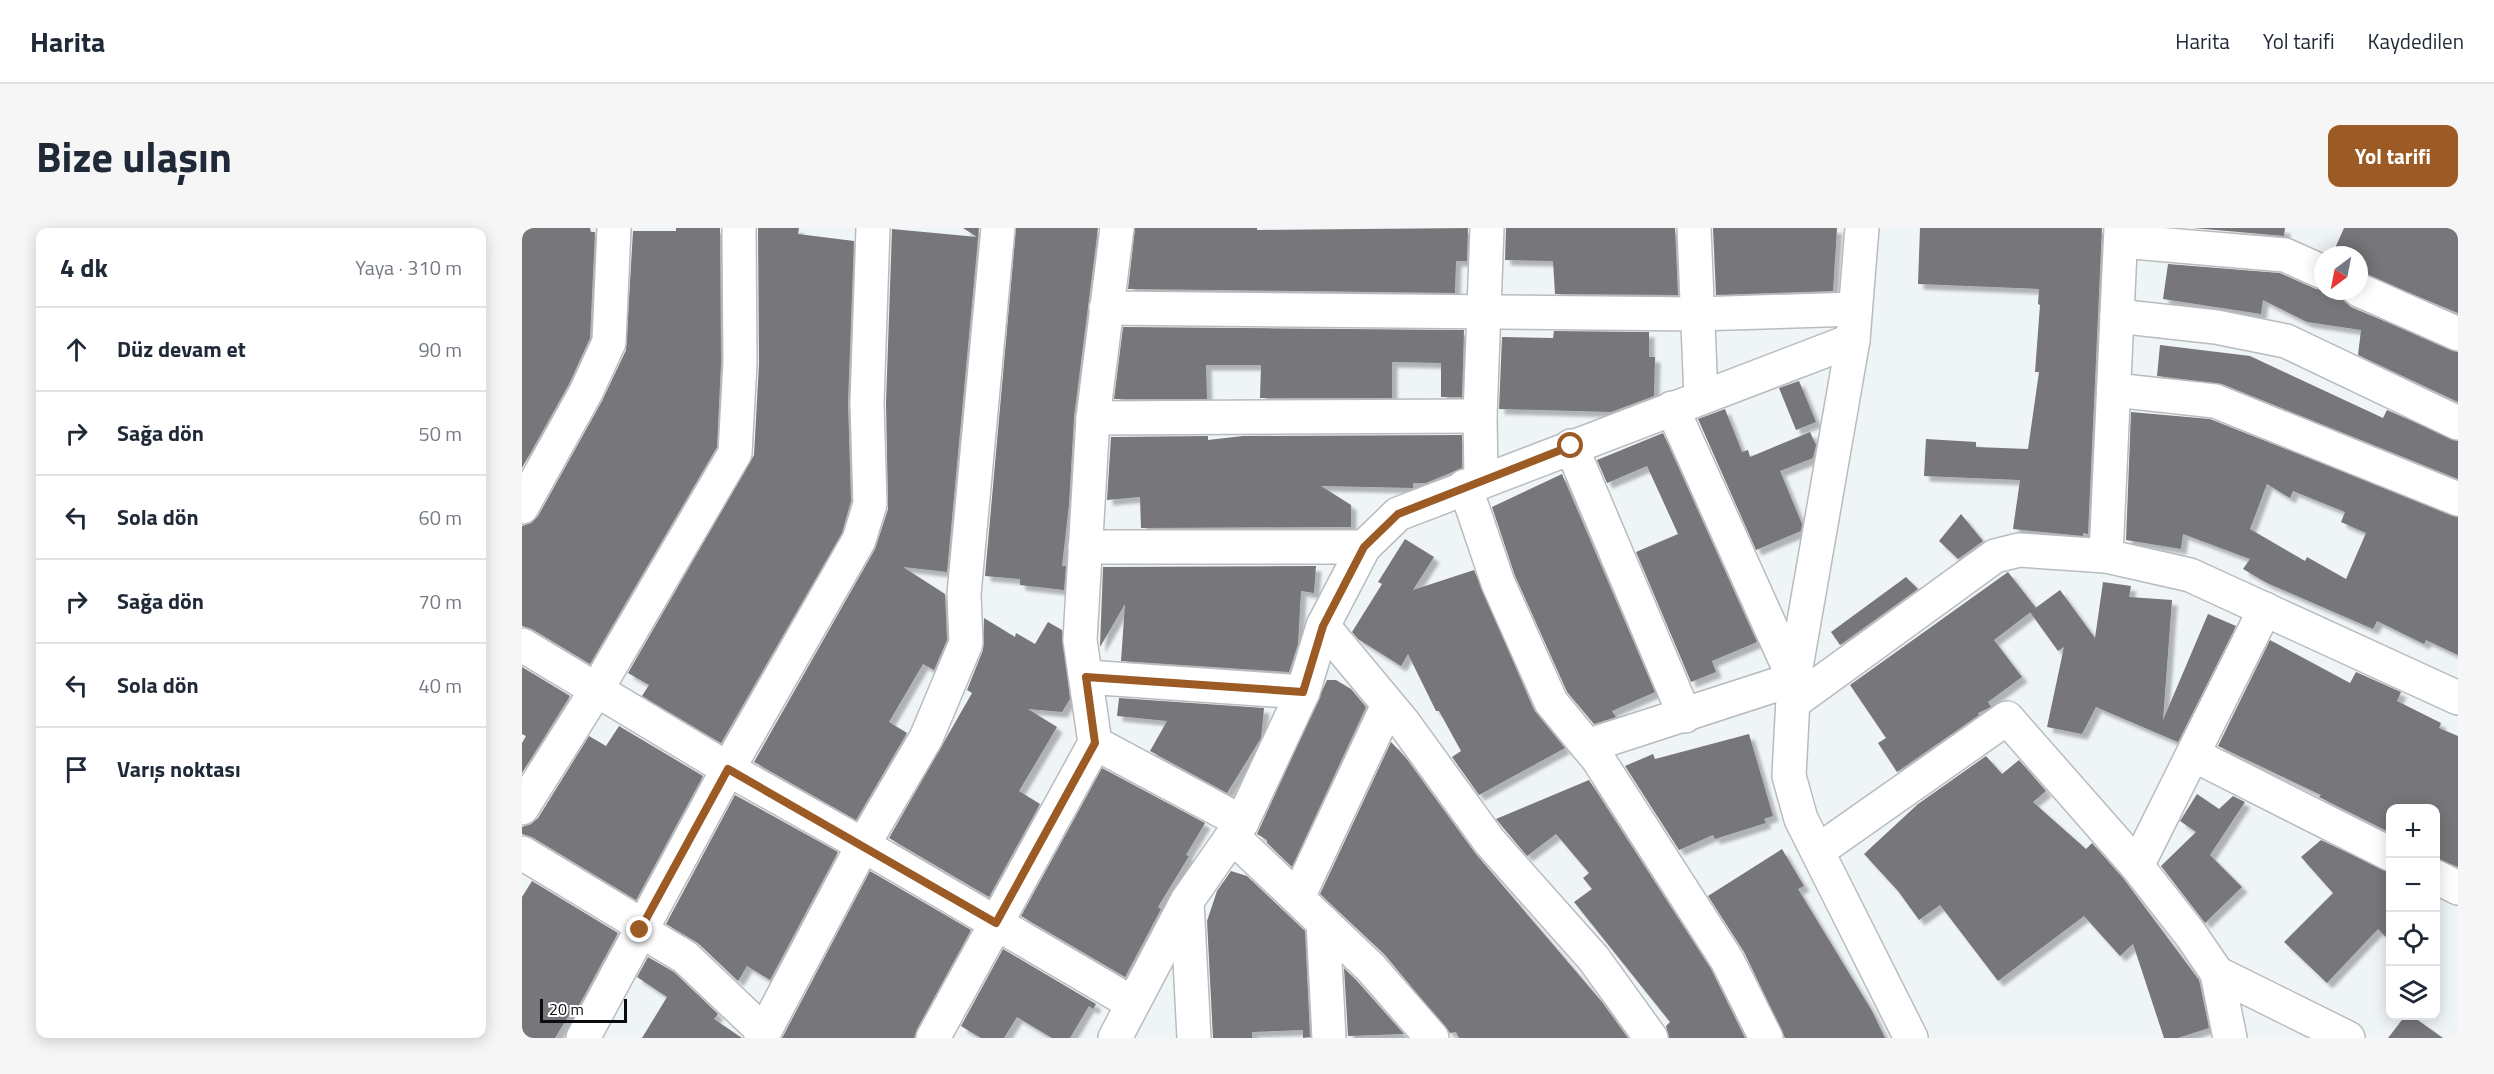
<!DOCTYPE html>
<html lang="tr">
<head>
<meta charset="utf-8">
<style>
  :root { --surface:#fff; --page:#f6f6f7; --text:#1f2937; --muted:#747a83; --line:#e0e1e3; --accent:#9c5b25 }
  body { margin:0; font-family:"Titillium Web",sans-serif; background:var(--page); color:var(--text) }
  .controls { position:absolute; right:18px; bottom:18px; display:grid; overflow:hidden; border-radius:12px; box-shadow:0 3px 15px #0003 }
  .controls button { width:54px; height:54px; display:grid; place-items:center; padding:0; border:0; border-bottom:2px solid var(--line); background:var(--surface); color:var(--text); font:30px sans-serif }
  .compass { position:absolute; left:1792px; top:18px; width:54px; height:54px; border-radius:50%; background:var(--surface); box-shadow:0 3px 15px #0003; rotate:212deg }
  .scale { position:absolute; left:18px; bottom:15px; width:87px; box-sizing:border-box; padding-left:6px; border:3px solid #0b0c0e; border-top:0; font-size:16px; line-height:21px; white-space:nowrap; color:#0b0c0e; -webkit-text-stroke:4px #fff; paint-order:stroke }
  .stop { position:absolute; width:18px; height:18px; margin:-14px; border:4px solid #9c5b25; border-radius:50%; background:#fff }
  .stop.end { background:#9c5b25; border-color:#fff; box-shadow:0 2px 6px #0008 }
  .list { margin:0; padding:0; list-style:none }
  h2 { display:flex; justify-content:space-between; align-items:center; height:78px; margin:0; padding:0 24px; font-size:26px }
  h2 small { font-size:20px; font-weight:400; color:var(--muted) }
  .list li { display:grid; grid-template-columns:39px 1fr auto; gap:18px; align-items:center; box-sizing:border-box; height:84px; padding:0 24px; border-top:2px solid var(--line) }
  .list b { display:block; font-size:22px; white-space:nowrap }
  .list em { font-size:20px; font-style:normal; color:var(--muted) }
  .icon { flex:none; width:33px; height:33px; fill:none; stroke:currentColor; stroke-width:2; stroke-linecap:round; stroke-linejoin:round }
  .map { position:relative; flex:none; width:1936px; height:810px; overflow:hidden; border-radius:12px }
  header { display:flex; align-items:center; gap:36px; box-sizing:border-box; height:84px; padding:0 30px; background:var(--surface); border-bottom:2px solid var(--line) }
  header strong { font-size:28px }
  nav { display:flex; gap:33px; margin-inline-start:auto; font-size:21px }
  .intro { display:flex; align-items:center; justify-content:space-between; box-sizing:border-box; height:144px; padding:0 36px }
  h1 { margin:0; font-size:42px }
  .button { padding:15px 27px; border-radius:12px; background:var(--accent); color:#fff; font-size:21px; font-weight:700 }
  main { display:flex; gap:36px; padding:0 36px }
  aside { flex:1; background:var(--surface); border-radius:12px; box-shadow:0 3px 15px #0003 }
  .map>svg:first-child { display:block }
  .building { fill:#77767a; fill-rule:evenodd; filter:url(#shadow) }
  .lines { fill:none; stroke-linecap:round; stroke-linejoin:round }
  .minor-casing { stroke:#b8bcbf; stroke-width:36 }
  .minor { stroke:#fff; stroke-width:33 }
  .route { stroke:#9c5b25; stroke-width:8 }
</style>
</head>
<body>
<header>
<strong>Harita</strong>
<nav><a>Harita</a><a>Yol tarifi</a><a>Kaydedilen</a></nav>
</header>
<div class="intro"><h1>Bize ulaşın</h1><a class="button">Yol tarifi</a></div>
<main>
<aside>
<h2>4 dk<small>Yaya · 310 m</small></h2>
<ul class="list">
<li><svg class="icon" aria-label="ahead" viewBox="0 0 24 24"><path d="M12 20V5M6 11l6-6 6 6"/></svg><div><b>Düz devam et</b></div><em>90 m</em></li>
<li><svg class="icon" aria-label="right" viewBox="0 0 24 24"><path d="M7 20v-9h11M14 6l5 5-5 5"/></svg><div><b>Sağa dön</b></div><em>50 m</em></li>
<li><svg class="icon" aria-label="left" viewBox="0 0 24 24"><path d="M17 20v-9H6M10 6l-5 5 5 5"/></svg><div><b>Sola dön</b></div><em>60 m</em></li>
<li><svg class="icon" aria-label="right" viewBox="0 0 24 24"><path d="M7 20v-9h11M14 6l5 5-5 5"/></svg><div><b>Sağa dön</b></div><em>70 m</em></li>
<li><svg class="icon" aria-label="left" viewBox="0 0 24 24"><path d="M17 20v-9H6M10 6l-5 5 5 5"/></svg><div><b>Sola dön</b></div><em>40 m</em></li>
<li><svg class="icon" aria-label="arrive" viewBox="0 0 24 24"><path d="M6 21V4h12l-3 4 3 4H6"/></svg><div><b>Varış noktası</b></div></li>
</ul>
</aside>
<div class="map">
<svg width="1936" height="810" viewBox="0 0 1936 810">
  <defs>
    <filter id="shadow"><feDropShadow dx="5.5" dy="5.5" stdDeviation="1.5" flood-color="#0004"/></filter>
  </defs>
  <rect width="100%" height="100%" fill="#eff4f7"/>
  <g class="building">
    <polygon points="0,0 68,0 69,4 73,4 68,110 47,156 0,240"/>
    <polygon points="154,0 198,0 199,135 195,219 68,436 10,401 0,398 0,298 9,295 16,288 80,173 104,122 111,3 154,3"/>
    <polygon points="236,0 277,0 276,6 332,13 326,175 329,273 320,305 199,515 120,468 127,457 106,445 232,227 237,136"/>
    <polygon points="441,0 457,0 425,344 381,339 423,366 425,412 412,442 401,436 367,494 385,505 334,592 232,534 353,321 366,281 364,175 370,1 455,9"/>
    <polygon points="494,0 576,0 552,189 547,277 540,338 544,338 542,362 498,357 498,351 463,348"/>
    <polygon points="613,0 735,0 735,2 946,0 945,33 934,33 933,65 606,61"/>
    <polygon points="984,0 1153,0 1156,67 1033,66 1031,33 983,32"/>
    <polygon points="1191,0 1315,0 1311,63 1194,67"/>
    <polygon points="1398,0 1580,0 1566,306 1561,305 1561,308 1491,301 1498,252 1402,248 1404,211 1454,214 1454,219 1506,221 1517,144 1513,144 1518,77 1516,76 1517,61 1396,56"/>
    <polygon points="1671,0 1763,0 1762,8"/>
    <polygon points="1822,0 1936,0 1936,85 1837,44 1837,27 1810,27"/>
    <polygon points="1646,36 1758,45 1794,61 1818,63 1822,73 1829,79 1936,124 1936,174 1836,127 1839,102 1785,94 1741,72 1739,86 1641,71"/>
    <polygon points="601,99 942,102 940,169 919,169 919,135 870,134 870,170 738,170 739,137 684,137 685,171 592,171"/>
    <polygon points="1032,103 1127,104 1127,129 1133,129 1132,168 1089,184 977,181 980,109 1031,110"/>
    <polygon points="1638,117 1728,128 1861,190 1865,182 1936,213 1936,251 1700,156 1635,148"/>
    <polygon points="1277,153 1294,194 1274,202 1257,160"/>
    <polygon points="1203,181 1220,224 1226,222 1228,229 1288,204 1294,217 1291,230 1258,243 1280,296 1279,303 1234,322 1176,191"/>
    <path d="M1609,184L1688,191L1936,289V427L1904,412L1902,416L1855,393L1851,401L1745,355L1721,341L1728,331L1661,306L1659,321L1604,312ZM1745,256L1768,270L1771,263L1823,284L1819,294L1844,305L1824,351L1785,329L1783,333L1728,301Z"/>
    <polygon points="1141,205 1235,414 1190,433 1194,444 1169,454 1114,324 1156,306 1125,238 1085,255 1075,232"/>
    <polygon points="940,207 940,240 904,255 891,255 891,260 799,258 829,277 829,299 619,300 618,269 585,272 589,209 686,208 686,212 721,208"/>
    <polygon points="1040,246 1133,464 1090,483 1094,489 1072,496 1045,464 993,348 970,279"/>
    <polygon points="1439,286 1461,313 1436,331 1417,313"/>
    <polygon points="883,311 912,329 891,362 952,342 1012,482 1043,520 957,567 930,529 939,523 917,483 914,483 886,426 879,438 836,411 830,404 860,356 856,354"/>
    <polygon points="794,338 792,365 779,363 776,416 767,444 599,433 603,376 578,419 581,339"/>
    <polygon points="1486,344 1514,380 1472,412 1500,449 1466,474 1469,479 1456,485 1457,487 1375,544 1356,515 1364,510 1328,457"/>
    <polygon points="1384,349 1396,361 1318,417 1309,404"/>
    <polygon points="1581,354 1609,358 1607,369 1650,372 1641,492 1686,386 1714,398 1656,514 1574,479 1560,506 1525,499 1542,419 1536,423 1508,384 1538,362 1573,410"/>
    <polygon points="462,390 493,409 494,405 513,416 526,394 540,402 548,471 540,484 506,481 535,499 497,563 518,576 467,669 367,610 450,465 445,462 461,422"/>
    <polygon points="1748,412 1828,455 1834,444 1879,464 1875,473 1919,495 1917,500 1936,508 1936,639 1914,630 1914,580 1869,580 1869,605 1797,569 1799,567 1696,518"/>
    <polygon points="0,439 48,468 0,545 0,515 4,508 0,506"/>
    <polygon points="805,452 814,452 829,461 844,479 770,639 745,615 745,612 735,606"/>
    <polygon points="597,470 742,480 739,510 705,565 628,523 645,493 595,488"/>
    <polygon points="97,498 181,548 114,672 10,609 0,606 0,599 9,596 16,590 67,508 84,518"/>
    <polygon points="1227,506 1251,588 1242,591 1244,595 1193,611 1191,607 1157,622 1103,538 1131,526 1133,531"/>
    <polygon points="869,514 884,530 953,625 1080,774 1106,810 937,810 934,804 928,805 862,726 798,666"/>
    <polygon points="1464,528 1480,546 1497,532 1524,563 1511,574 1564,621 1570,615 1601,650 1677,752 1687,800 1656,810 1642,810 1611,716 1598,728 1562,688 1476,753 1418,677 1397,692 1376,663 1342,626 1396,576"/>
    <polygon points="580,540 683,595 664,627 667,628 636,679 639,681 603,749 499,688"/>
    <polygon points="1067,552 1189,741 1223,810 1147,810 1144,798 1148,794 1052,674 1070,661 1061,650 1067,645 1034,606 1005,628 974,591"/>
    <polygon points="1675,566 1697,581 1711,568 1723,574 1688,627 1720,659 1683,695 1639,638 1674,604 1658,593"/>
    <polygon points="213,567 316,624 248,752 225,738 216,753 176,715 144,696"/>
    <polygon points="1799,612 1869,645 1869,714 1856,701 1805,755 1762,714 1811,665 1779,629"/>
    <polygon points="1260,621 1282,658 1276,661 1350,783 1363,810 1263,810 1222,724 1186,668"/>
    <polygon points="348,643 449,702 395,801 392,810 260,810"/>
    <polygon points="709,643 725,648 783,703 788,809 781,810 781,802 730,804 730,810 691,810 685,693 695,663"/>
    <polygon points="10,653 96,705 55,781 52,779 33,810 0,810 0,669"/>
    <polygon points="481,721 574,776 571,781 567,778 548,810 530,810 495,789 482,810 459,810 439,798"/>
    <polygon points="126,729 152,744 196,786 192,791 220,810 120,810 145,769 115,749"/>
    <polygon points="822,740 835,753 882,806 826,808"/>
    <polygon points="1883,788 1890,788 1921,810 1866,810"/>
  </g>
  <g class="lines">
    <g class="minor-casing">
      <g id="minor">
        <polyline points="1172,0 1179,169"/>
        <polyline points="1340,0 1331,112 1272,451 1267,548 1279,591 1389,810"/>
        <polyline points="1599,13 1763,27 1801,44"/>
        <polyline points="1837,62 1936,106"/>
        <polyline points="584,80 1175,86 1333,81"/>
        <polyline points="1595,88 1694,99 1764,113 1936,195"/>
        <polyline points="1592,162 1693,173 1936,271"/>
        <polyline points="571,190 958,188"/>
        <polyline points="1049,218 1163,488"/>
        <polyline points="959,252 958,188 965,0"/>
        <polyline points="943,258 976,355 1029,474 1076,531 1205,732 1244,810"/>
        <polyline points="0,279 64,164 87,114 92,0"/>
        <polyline points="563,319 842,319"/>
        <polyline points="1584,328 1599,0"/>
        <polyline points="801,398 881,494 968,614 1072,731 1129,810"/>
        <polyline points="0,417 206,541 341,617 610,775"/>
        <polyline points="564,449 781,464"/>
        <polyline points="1272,474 1473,328 1497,322 1584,328 1668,347 1936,470"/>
        <polyline points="573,515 720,594"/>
        <polyline points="1065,518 1272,451 1150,180"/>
        <polyline points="1672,527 1868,626"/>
        <polyline points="0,580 75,461 213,225 218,135 217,0"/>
        <polyline points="711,609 849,740 910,810"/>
        <polyline points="1296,623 1485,490 1615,638 1669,707 1695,745 1708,810"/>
        <polyline points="0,625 121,698"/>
        <polyline points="1615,638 1743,381"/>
        <polyline points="1914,649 1936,660"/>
        <polyline points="776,669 866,477"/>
        <polyline points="665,674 672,810"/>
        <polyline points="801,694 807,810"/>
        <polyline points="118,702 163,729 242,804"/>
        <polyline points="1695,745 1826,810"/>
        <polyline points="61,810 206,541 337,312 348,276 345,175 351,0"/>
        <polyline points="239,810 341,617 404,510 444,415 442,366 476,0"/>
        <polyline points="411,810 573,515 558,412 571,190 595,0"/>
        <polyline points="593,810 665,673 720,594 781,464 801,398 842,319 876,286 1331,112"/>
      </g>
    </g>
    <use href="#minor" class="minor"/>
  </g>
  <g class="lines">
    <polyline class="route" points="118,702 206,541 474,695 573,515 564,449 781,464 801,398 842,319 876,286 1049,218"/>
  </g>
</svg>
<div class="controls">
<button>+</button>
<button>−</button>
<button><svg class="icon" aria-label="locate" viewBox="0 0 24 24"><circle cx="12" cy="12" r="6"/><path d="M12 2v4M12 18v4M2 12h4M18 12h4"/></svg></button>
<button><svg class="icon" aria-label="layers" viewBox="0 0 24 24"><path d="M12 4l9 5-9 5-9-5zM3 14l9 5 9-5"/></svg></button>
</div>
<svg class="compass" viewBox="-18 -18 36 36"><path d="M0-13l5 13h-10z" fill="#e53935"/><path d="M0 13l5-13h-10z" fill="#747a83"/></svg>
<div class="scale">20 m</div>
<div class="stop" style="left:1049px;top:218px"></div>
<div class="stop end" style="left:118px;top:702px"></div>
</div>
</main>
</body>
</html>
